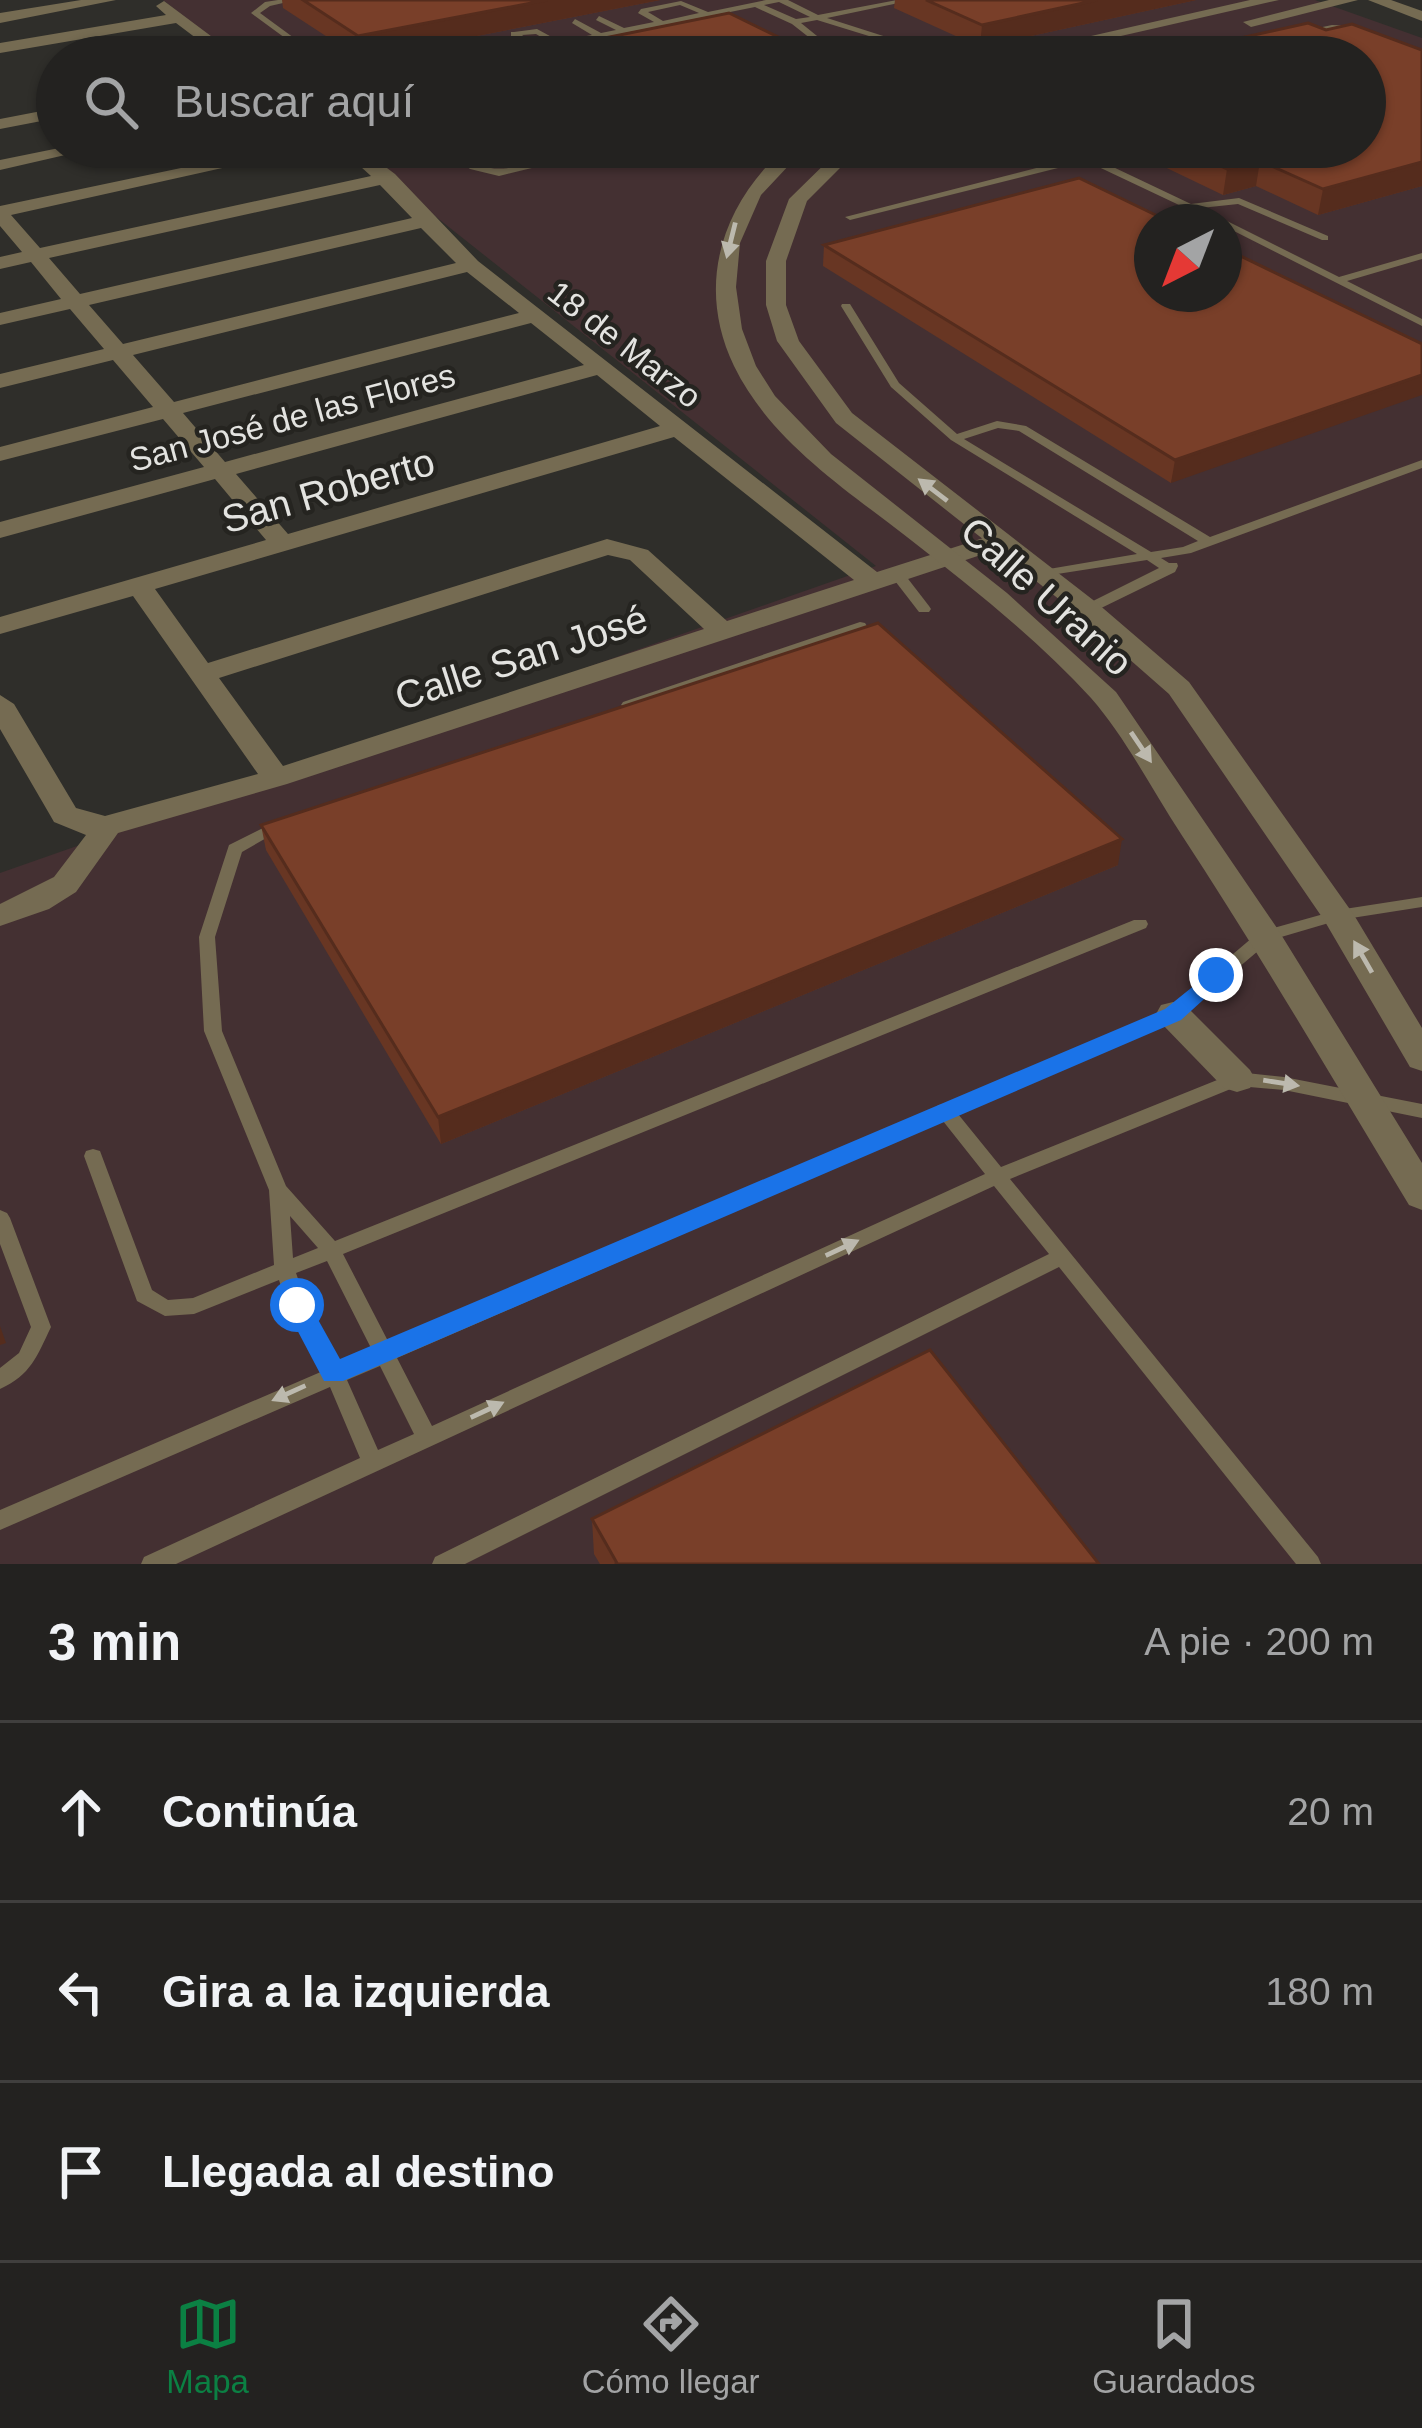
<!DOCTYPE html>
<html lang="es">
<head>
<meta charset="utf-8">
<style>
  :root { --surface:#232220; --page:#2b2a29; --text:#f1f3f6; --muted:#a3a4a5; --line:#403f3e; --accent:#0b8043 }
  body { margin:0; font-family:Helvetica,sans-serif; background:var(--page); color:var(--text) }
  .compass { position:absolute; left:1134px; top:204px; width:108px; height:108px; border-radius:50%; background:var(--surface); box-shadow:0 3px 9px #0004; rotate:222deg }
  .stop { position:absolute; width:36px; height:36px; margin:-27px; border:9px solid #1a73e8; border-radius:50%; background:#fff }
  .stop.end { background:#1a73e8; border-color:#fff; box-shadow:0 3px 12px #0008 }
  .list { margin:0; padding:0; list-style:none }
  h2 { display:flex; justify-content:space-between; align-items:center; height:156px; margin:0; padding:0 48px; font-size:51px }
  h2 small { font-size:39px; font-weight:400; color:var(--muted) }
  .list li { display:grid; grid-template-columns:78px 1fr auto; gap:36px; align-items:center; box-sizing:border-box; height:180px; padding:0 48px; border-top:3px solid var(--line) }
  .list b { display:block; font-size:45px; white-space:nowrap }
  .list em { font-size:39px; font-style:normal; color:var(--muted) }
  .icon { flex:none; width:66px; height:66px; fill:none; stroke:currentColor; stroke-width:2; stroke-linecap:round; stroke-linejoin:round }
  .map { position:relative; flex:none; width:1422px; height:1564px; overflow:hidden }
  .search { position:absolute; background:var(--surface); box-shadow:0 3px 9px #0004; left:36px; right:36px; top:36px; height:132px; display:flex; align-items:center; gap:30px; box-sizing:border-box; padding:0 42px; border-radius:66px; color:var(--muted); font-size:45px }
  .sheet { height:696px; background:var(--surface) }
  nav { display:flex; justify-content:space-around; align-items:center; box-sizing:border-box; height:168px; border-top:3px solid var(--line); background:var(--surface); font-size:33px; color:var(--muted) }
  nav a { display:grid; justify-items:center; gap:6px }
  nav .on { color:var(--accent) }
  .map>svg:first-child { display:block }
  .industrial { fill:#443032; fill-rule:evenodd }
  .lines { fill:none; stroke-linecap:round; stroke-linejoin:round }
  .service { fill:#756b52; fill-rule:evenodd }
  .minor { fill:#756b52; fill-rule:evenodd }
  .tertiary { fill:#756b52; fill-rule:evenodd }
  .wall { fill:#683623 }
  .shaded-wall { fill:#552c1d }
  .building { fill:#793f29; stroke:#552c1d; stroke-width:3 }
  .oneway { fill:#bcb9ae }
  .route { fill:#1a73e8 }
  .labels { text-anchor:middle; stroke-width:9; stroke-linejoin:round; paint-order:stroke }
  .far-street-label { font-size:33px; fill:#e3e3e0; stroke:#252420 }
  .street-label { font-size:39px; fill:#e3e3e0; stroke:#252420 }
</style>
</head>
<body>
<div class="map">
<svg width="1422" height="1564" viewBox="0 0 1422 1564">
  <rect width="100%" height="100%" fill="#2f2e2a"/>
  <path class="industrial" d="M163,0H1315L1422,38V1564H0V873L876,566L348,147H1365V57H235ZM1152,222H1224V294H1152Z"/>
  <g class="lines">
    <g class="service">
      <polygon points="278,0 296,0 270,6 260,13 320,57 311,57 251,13 265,2"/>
      <path d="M766,0H788L818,15L897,0H913L827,18L949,57H937L817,20L801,23L843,57H834L792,24L755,7L506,57H490L530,47L511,36V32H514L537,29L559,41L592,35L572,23L575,19L601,33L616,30L596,20L599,16L624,28L654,22L638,13L641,9L681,1L708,12ZM779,2L810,17L796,19L764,5ZM680,5L699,13L663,21L648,12ZM536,34L551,43L538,46L522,35Z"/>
      <polygon points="1332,25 1357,26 1361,28 1357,30 1332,29 1303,34 1299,32"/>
      <path d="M440,147C459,147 472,165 491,168C512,172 579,152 603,147H619L499,176L470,169Z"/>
      <polygon points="760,147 773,147 793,155 788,158"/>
      <polygon points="1060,147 1071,147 1191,204 1239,198 1328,236 1328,240 1322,240 1238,204 1201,208 1339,277 1422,253 1422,259 1347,281 1422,319 1422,326 1224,226 1224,222 1215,222 1086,161 850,220 845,217 1079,157"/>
      <path d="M842,304H850L899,383L957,434L997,421L1026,426L1210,537L1422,460V468L1191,553L1161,558L1169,563H1177L1178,566L1175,572L1093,612H1083L1081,609L1083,606L1159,568L1147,560L1038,577L1036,574L1043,570L1137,554L951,440L891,387L841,306ZM998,428L1019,431L1198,541L1183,547L1151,552L964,439Z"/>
      <polygon points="897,570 902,571 929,606 931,609 929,612 919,612 892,577 890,574 892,571"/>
      <polygon points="860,622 865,623 867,626 865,629 633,708 628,709 621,705 623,702"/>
      <path d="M277,821L282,823L285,826L282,829L242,852L215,937L222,1031L286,1186L335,1241L1134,920H1146L1148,924L1146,928L343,1254L389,1343L936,1109L938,1105L947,1104L1167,1010L1259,932L1338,910L1422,897V907L1339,920L1271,940L1179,1018L958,1114L1001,1167L1237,1072L1284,1077L1422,1104V1118L1284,1090L1238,1086L1010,1179L1318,1557L1321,1564H1296L1059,1267L465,1564H432L435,1557L1049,1254L994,1186L176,1564H141L144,1557L360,1458L330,1387L0,1530V1510L323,1371L287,1305L279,1280L194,1314L165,1316L137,1301L84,1156L86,1151L93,1149L100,1151L152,1290L168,1300L193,1298L274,1265L269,1190L204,1031L199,937L229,845ZM943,1121L985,1174L432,1426L397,1358ZM290,1216L318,1248L293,1258ZM327,1261L372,1350L340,1364L307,1304L296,1273ZM380,1366L414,1434L378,1450L347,1380Z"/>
      <path d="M0,1210L7,1213L10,1218L51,1327C37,1356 31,1375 0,1389V1368L19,1353L31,1327L0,1244Z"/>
    </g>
    <g class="minor">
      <polygon points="81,0 116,0 0,23 0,13"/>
      <polygon points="1368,0 1391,0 1422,11 1422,21"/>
      <polygon points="164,1 239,57 221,57 176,23 0,53 0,43 166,15 156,6"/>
      <polygon points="57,108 57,118 0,129 0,119"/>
      <polygon points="64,147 100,147 0,170 0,160"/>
      <path d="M281,147H316L11,215L40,248L371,176L339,147H359L395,174L478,261L877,572L999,533L1012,541L1008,546L287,784L118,833L76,892L49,909L0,926V904L54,877L86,835L54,822L50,815L0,729V695L14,704L76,808L105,816L258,774L133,596L0,634V617L266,540L215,479L0,538V522L204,467L163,419L0,461V447L153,407L113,360L0,388V374L104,349L70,309L0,325V313L61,299L31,262L0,269V257L22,252L0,226V206ZM380,185L412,218L80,294L49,258ZM421,228L456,263L123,344L89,305ZM467,272L519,313L174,402L133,355ZM531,323L584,365L225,462L183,413ZM597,375L660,426L288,534L236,474ZM674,437L854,580L727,621L648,550L607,539L208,663L155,589ZM608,555L630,560L704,629L283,766L219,678Z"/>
      <polygon points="1173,1002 1185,1005 1250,1070 1255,1079 1250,1088 1237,1092 1224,1088 1161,1023 1156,1014 1161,1005"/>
    </g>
    <g class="tertiary">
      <polygon points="1250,0 1279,0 1029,57 998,57"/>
      <polygon points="1329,0 1358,0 1251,27 1243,22"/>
      <path d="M786,147H806L761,195L740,243L736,287L742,329L756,366L775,396L831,454L1007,593L1116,692L1277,928L1422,1163V1210L1409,1205C1334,1081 1261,956 1181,834C1152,790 1126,738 1091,698C1037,639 970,586 907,537C844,488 770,440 734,366C695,285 722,204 786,147Z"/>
      <polygon points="842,147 861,147 807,201 786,261 786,305 799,341 852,413 1097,603 1189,682 1354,915 1422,1028 1422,1071 1410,1067 1324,920 1169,694 1079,615 836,423 777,341 766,305 766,261 789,199"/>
    </g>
  </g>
  <g class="wall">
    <polygon points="282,0 660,0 369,57 358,57 283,8"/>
    <polygon points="895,0 1196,0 980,47 894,8"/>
    <polygon points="1308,23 1326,30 1352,24 1422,50 1422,186 1318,215 1256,186 1223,195 1123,147 1365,147 1365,57 1155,57"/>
    <polygon points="824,245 1224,294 1171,483 823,266"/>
    <polygon points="261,825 1118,865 441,1144 266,850"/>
    <polygon points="592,1519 1099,1564 600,1564 594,1554"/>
  </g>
  <g class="shaded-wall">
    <polygon points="547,0 660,0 369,57 361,57 358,36"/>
    <polygon points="1097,0 1196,0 980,47 982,25"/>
    <polygon points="1260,161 1256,186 1223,195 1227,169"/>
    <polygon points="1422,162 1422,186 1318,215 1323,189"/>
    <polygon points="1422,375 1422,395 1171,483 1175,460"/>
    <polygon points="1122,839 1118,865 441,1144 438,1117"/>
    <polygon points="0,1326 6,1343 0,1345"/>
  </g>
  <g class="building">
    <polygon points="303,0 547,0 358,36"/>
    <polygon points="926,0 1097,0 982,25"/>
    <polygon points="729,13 813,54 798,57 510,57"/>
    <polygon points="1308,23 1326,30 1352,24 1422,50 1422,162 1323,189 1260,161 1227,169 1179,147 1365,147 1365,57 1155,57"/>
    <polygon points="1079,178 1170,222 1152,222 1152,294 1224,294 1224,248 1422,344 1422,375 1175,460 824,245"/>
    <polygon points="878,623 1122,839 438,1117 261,825"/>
    <polygon points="930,1350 1099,1564 615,1564 617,1563 592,1519"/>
  </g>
  <defs><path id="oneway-solid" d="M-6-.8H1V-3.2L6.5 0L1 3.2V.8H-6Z" transform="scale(3)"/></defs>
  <g class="oneway">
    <use href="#oneway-solid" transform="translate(731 240) rotate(104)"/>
    <use href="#oneway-solid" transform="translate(933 490) rotate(-143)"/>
    <use href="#oneway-solid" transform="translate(1141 747) rotate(56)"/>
    <use href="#oneway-solid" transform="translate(1363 957) rotate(-120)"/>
    <use href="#oneway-solid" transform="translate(1281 1083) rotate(9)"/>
    <use href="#oneway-solid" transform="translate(842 1248) rotate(-25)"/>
    <use href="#oneway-solid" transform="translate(289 1393) rotate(156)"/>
    <use href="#oneway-solid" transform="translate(487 1410) rotate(-25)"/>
  </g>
  <polygon class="route" points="1216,968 1224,970 1224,981 1181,1020 343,1381 324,1381 284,1305 288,1298 306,1298 340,1359 1165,1009"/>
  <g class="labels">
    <g class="far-street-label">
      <text transform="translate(625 344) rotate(38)" y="12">18 de Marzo</text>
      <text transform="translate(292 417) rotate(-15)" y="12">San José de las Flores</text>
    </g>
    <g class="street-label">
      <text transform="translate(328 490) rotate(-16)" y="14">San Roberto</text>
      <text transform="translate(1047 596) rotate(42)" y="14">Calle Uranio</text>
      <text transform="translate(521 657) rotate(-18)" y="14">Calle San José</text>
    </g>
  </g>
</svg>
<svg class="compass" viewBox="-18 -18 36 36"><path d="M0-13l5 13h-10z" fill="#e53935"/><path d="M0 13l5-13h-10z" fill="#a3a4a5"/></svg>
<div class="stop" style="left:297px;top:1305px"></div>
<div class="stop end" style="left:1216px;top:975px"></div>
<div class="search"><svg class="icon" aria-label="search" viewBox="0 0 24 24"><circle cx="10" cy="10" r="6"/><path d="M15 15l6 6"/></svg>Buscar aquí</div>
</div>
<section class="sheet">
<h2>3 min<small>A pie · 200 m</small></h2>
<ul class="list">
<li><svg class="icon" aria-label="ahead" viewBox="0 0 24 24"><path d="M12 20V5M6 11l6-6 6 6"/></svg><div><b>Continúa</b></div><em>20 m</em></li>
<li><svg class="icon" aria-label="left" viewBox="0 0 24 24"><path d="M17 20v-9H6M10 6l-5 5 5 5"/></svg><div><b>Gira a la izquierda</b></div><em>180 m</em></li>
<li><svg class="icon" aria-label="arrive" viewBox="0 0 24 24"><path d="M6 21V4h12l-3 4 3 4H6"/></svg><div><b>Llegada al destino</b></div></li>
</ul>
</section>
<nav>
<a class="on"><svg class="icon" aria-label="map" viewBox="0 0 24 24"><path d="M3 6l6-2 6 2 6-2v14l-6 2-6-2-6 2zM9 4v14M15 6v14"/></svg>Mapa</a>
<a><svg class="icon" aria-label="directions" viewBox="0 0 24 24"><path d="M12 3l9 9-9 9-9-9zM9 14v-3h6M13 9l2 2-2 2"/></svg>Cómo llegar</a>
<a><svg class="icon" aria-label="saved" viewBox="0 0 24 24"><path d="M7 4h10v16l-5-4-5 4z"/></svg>Guardados</a>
</nav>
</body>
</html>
